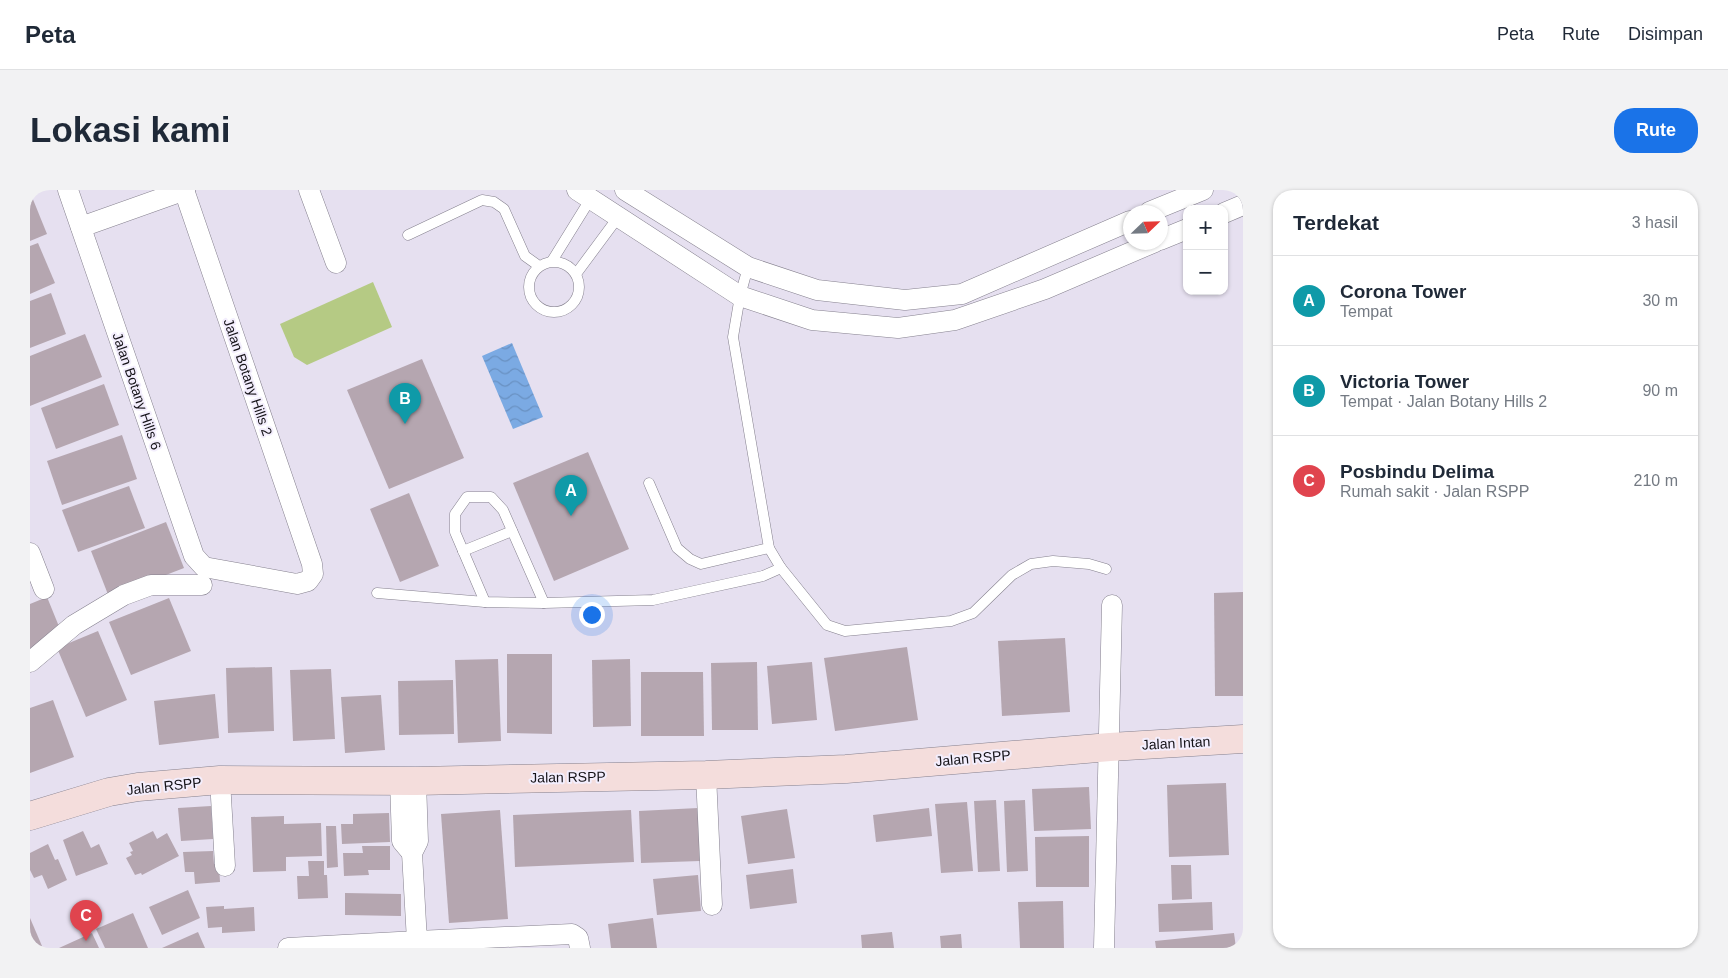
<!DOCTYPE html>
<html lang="id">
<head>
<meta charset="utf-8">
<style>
  :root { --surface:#fff; --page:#f2f2f3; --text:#1f2937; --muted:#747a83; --line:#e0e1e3; --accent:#1a73e8 }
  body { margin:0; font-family:Arial,sans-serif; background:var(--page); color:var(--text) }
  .controls { position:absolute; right:15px; top:15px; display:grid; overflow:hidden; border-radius:10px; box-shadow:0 1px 4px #0004 }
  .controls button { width:45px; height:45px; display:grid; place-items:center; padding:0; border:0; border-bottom:1px solid var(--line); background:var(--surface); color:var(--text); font:25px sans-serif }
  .compass { position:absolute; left:1093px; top:15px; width:45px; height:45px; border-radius:50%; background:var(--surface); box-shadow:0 1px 4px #0004; rotate:67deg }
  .you { position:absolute; left:561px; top:424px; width:18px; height:18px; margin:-12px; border:4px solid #fff; border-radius:50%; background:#1a73e8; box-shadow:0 0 0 8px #1a73e833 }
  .badge { display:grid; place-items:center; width:32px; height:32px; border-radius:50%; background:var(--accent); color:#fff; font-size:16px; font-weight:700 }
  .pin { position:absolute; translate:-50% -41px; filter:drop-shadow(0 1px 2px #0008) }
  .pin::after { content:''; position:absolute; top:26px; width:18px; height:15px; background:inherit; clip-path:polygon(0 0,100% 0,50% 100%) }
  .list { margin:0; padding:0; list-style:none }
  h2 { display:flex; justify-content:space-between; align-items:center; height:65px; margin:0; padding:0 20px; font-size:21px }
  h2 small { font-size:16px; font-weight:400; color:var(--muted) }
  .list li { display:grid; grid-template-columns:32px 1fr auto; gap:15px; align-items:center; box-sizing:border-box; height:90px; padding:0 20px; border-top:1px solid var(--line) }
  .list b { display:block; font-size:19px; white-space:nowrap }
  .list p { margin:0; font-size:16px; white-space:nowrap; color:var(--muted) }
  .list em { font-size:16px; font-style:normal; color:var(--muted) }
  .map { position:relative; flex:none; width:1213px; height:758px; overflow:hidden; border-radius:20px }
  header { display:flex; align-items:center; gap:30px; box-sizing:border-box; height:70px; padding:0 25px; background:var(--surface); border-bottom:1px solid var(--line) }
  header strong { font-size:24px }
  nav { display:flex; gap:28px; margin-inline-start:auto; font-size:18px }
  .intro { display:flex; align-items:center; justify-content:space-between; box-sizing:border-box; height:120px; padding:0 30px }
  h1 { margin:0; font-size:35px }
  .button { padding:12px 22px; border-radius:20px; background:var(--accent); color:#fff; font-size:18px; font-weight:700 }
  main { display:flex; gap:30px; padding:0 30px }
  aside { flex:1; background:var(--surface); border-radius:20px; box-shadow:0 1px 4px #0004 }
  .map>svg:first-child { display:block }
  .garden { fill:#b5ca84 }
  .water { fill:url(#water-waves) }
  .building { fill:#b5a6b0 }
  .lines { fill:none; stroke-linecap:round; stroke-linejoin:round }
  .lane-casing { stroke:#85808e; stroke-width:11 }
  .street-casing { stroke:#85808e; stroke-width:21 }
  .secondary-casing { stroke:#85808e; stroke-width:29 }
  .lane { stroke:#fff; stroke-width:10 }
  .street { stroke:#fff; stroke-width:20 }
  .secondary { stroke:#f4dddc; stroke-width:28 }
  .labels { text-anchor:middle; stroke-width:4; stroke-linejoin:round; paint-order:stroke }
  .street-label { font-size:14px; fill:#151318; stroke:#f3eefd }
</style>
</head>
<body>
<header>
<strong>Peta</strong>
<nav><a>Peta</a><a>Rute</a><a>Disimpan</a></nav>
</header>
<div class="intro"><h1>Lokasi kami</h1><a class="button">Rute</a></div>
<main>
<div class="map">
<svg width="1213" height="758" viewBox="0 0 1213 758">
  <defs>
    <pattern id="water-waves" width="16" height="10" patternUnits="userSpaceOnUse" patternTransform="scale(1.25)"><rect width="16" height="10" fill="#7baae3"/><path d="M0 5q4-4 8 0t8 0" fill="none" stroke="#6991c2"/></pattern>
  </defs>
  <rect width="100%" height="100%" fill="#e6e0f0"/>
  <polygon class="garden" points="343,92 362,137 277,175 264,167 250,134"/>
  <polygon class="water" points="482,153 513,227 483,239 452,166"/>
  <g class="building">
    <polygon points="0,2 17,44 0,51"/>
    <polygon points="8,53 25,93 0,104 0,56"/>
    <polygon points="21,103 36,144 0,158 0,111"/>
    <polygon points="55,144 72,187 0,216 0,166"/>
    <polygon points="392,169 434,268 359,299 317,200"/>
    <polygon points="74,194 89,235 26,259 11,218"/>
    <polygon points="92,245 107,289 32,315 17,271"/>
    <polygon points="558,262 599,359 524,391 483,293"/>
    <polygon points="99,296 115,338 48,362 32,320"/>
    <polygon points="379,303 409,376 370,392 340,319"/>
    <polygon points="136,332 154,378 79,407 61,361"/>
    <polygon points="1213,402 1213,506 1185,506 1184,403"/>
    <polygon points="17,407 30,439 0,460 0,414"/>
    <polygon points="139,408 161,461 101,485 79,432"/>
    <polygon points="68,441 97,510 56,527 27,458"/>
    <polygon points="1035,448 1040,522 972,526 968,451"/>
    <polygon points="877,457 888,530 805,541 794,468"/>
    <polygon points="477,464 522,464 522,544 477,543"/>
    <polygon points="468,469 471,551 428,553 425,470"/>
    <polygon points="600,469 601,536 563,537 562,470"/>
    <polygon points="727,472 728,540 682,540 681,473"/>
    <polygon points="782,472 787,530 742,534 737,476"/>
    <polygon points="242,477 244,541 198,543 196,478"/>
    <polygon points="301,479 305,549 263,551 260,480"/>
    <polygon points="611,482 673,482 674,546 611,546"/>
    <polygon points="423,490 424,544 369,545 368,491"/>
    <polygon points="185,504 189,548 129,555 124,511"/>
    <polygon points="351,505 355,560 315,563 311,507"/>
    <polygon points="23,510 44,567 0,583 0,518"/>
    <polygon points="1196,593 1199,665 1139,667 1137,595"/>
    <polygon points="1059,597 1061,639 1004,641 1002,599"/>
    <polygon points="966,610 970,681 948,682 944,611"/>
    <polygon points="995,610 998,681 977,682 974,611"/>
    <polygon points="937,612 943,681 911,683 905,614"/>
    <polygon points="181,616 183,649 151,651 148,618"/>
    <polygon points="668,618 670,671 611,673 609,621"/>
    <polygon points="899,618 902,646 846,652 843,625"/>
    <polygon points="757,619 765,668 718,674 711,626"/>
    <polygon points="470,620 478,729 419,733 411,624"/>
    <polygon points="601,620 604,672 485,677 483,625"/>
    <polygon points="359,623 360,652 312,654 311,634 323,634 323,624"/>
    <polygon points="254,626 254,634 291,633 292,666 256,667 256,681 223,682 221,627"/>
    <polygon points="296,636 306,636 308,677 297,678"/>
    <polygon points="53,641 61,658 69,654 78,674 46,686 33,650"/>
    <polygon points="123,641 127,649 137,643 149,666 112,685 111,683 105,685 96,668 102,665 100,662 103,661 99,653"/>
    <polygon points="1059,646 1059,697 1006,697 1005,647"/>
    <polygon points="18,654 25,670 28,669 37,690 18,699 12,685 4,688 0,680 0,663"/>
    <polygon points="332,656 360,656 360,680 338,680 339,685 314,686 313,663 333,663"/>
    <polygon points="183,661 184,674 189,674 190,692 165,694 164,682 155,682 153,662"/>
    <polygon points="278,671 294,671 294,685 297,685 298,708 268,709 267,686 279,686"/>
    <polygon points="1141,675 1161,675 1162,709 1142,710"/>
    <polygon points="763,679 767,713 720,719 716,685"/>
    <polygon points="668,685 671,721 627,725 623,689"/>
    <polygon points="158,700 170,728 132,745 119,717"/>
    <polygon points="315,703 371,704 371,726 315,725"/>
    <polygon points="1033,711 1034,758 990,758 988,712"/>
    <polygon points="1182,712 1183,740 1129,742 1128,714"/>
    <polygon points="194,716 194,719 224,717 225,741 192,743 192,737 178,738 176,717"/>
    <polygon points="103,723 118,758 75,758 66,739"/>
    <polygon points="0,728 12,756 8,758 0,758"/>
    <polygon points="623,728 627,758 581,758 578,734"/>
    <polygon points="168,742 175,758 132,758"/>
    <polygon points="862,742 864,758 832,758 831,745"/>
    <polygon points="62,743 69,758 29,758"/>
    <polygon points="1204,743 1206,758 1126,758 1125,751"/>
    <polygon points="931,744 932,758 911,758 910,746"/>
  </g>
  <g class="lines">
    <g class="lane-casing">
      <g id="lane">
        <polyline points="378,45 452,10 464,12 474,19 495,66 509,76"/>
        <polyline points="522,71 561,8"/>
        <circle cx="524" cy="97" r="25"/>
        <polyline points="718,77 710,106 703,147 739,358 751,378 797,435 815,441 921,431 943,423 982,385 1001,374 1023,371 1059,374 1076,379"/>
        <polyline points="546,84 589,26"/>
        <polyline points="619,293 647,358 660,369 671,374 739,358"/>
        <polyline points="433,361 482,341"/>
        <polyline points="347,403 455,412 514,413 623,410 733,386 751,378"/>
        <polyline points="455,412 425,342 425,324 437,307 461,307 473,320 514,413"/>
      </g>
    </g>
    <g class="street-casing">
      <g id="street">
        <polyline points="38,0 164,366 174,377 267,394 278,391 283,384 282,374 154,0"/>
        <polyline points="279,0 306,73"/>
        <polyline points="547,0 710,106 782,130 868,138 925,130 1015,99 1125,52"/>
        <polyline points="595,0 718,77 787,100 875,110 932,104 1100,31"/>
        <polyline points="1119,22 1173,0"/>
        <polyline points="1194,23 1213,15"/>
        <polyline points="51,37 155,0"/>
        <polyline points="1130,50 1157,39"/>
        <polyline points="0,363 14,399"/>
        <polyline points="0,472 44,435 94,405 121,395 172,395"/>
        <polyline points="676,585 682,715"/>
        <polyline points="190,590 195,676"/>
        <polyline points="370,591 372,651 382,663"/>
        <polyline points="387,751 542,744 548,748 550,758"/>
        <polyline points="258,758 387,751 382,663 388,651 386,591"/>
        <polyline points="1074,758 1082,415"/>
      </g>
    </g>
    <g class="secondary-casing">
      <polyline id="secondary" points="0,626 79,602 108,597 190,590 386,591 676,585 816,579 1080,557 1213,549"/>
    </g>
    <use href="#lane" class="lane"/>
    <use href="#street" class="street"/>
    <use href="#secondary" class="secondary"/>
  </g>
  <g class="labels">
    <g class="street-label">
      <text transform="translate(218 187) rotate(71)" y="5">Jalan Botany Hills 2</text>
      <text transform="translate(107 201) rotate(71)" y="5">Jalan Botany Hills 6</text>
      <text transform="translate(1146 553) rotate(-3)" y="5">Jalan Intan</text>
      <text transform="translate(943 568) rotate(-5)" y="5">Jalan RSPP</text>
      <text transform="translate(538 587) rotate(-1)" y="5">Jalan RSPP</text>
      <text transform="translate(134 596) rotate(-6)" y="5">Jalan RSPP</text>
    </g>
  </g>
</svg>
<div class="controls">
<button>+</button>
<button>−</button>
</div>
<svg class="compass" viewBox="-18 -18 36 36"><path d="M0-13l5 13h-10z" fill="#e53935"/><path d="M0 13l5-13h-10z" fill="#747a83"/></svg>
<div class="you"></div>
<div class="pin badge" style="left:541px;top:326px;background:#0f9aa8">A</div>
<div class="pin badge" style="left:375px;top:234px;background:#0f9aa8">B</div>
<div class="pin badge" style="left:56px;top:751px;background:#e0444e">C</div>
</div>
<aside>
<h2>Terdekat<small>3 hasil</small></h2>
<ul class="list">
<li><span class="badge" style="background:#0f9aa8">A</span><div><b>Corona Tower</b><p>Tempat</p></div><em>30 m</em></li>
<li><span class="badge" style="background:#0f9aa8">B</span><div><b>Victoria Tower</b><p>Tempat · Jalan Botany Hills 2</p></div><em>90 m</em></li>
<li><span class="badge" style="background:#e0444e">C</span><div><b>Posbindu Delima</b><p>Rumah sakit · Jalan RSPP</p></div><em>210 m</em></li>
</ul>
</aside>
</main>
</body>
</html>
